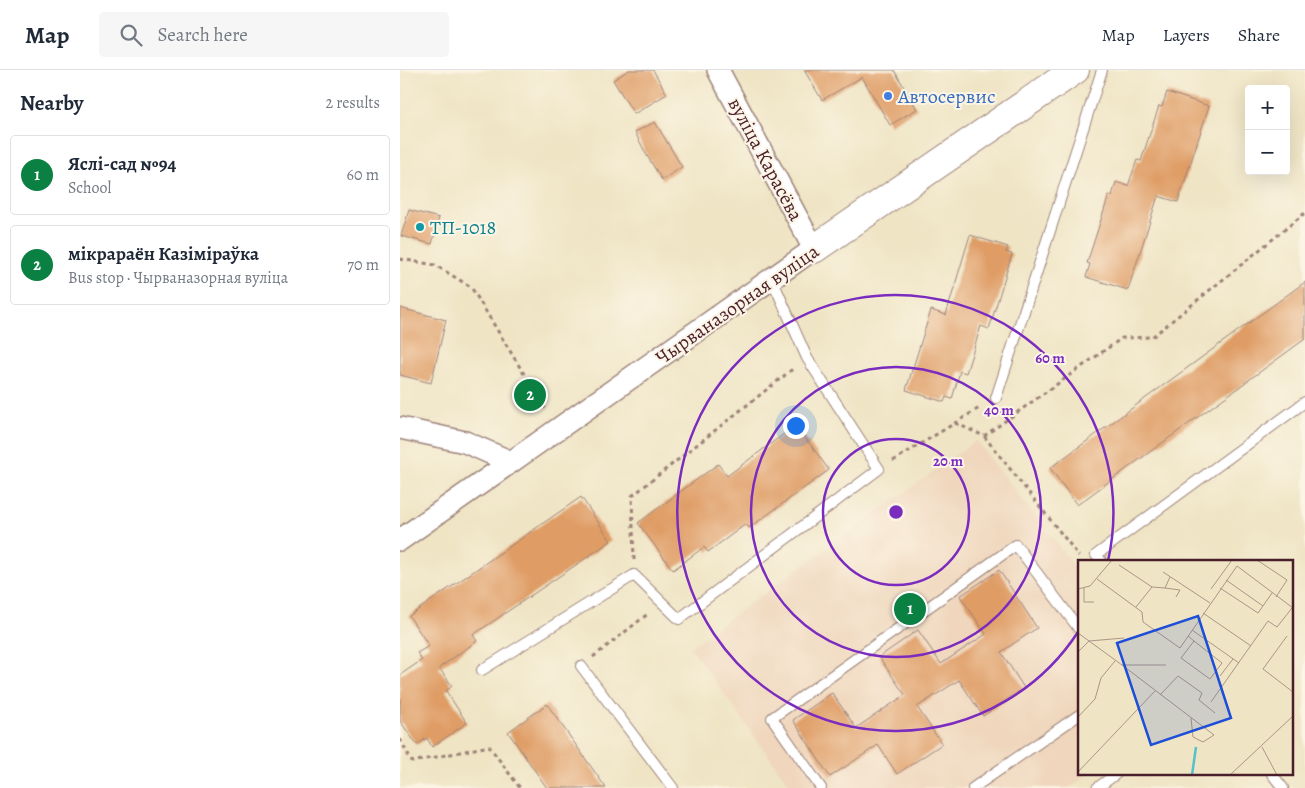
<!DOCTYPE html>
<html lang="en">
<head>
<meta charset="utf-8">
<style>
  :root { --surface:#fff; --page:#f6f6f7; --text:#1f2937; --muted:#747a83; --line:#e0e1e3; --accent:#0b8043 }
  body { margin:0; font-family:Alegreya,serif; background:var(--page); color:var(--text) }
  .controls { position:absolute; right:15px; top:15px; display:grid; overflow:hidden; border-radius:5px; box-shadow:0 5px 20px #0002 }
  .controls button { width:45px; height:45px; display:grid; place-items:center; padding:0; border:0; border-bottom:1px solid var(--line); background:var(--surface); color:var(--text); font:25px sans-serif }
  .you { position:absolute; left:395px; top:355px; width:18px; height:18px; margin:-12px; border:4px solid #fff; border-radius:50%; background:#1a73e8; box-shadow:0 0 0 8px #1a73e833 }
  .badge { display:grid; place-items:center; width:32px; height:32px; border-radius:50%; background:var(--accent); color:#fff; font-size:16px; font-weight:700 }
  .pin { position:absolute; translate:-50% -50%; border:2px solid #fff; box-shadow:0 1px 5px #0006 }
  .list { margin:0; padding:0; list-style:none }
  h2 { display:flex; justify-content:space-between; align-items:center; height:65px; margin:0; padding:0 20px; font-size:21px }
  h2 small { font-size:16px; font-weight:400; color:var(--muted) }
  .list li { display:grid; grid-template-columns:32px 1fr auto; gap:15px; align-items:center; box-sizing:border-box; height:80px; margin:0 10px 10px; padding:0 10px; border:1px solid var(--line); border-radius:5px }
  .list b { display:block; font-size:19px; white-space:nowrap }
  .list p { margin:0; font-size:16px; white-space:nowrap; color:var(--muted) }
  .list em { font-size:16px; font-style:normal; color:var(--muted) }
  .icon { flex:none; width:28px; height:28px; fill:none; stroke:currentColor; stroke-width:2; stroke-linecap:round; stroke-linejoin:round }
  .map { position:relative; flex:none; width:905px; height:718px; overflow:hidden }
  header { display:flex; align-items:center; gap:30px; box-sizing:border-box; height:70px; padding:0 25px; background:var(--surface); border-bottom:1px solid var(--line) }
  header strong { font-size:24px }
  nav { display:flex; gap:28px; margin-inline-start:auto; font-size:18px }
  .search { width:350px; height:45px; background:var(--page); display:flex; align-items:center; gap:12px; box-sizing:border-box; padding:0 18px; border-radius:5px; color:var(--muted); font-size:19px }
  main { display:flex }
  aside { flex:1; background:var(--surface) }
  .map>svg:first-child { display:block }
  .built { fill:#efd6bc }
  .building { fill:#df9c65 }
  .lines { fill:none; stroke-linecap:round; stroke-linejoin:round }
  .lane-casing { stroke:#9c8278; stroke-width:12 }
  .street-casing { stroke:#9c8278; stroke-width:24 }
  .secondary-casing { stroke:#9c8278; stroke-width:30 }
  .path { stroke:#9c8278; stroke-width:3; stroke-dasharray:4 4; stroke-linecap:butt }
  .lane { stroke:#fff; stroke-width:10 }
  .street { stroke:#fff; stroke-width:21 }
  .secondary { stroke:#fff; stroke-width:28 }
  .ring { fill:none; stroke:#7b2cbf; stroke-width:2.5 }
  .shop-dot { fill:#3f7fe0; stroke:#fcf5e5; stroke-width:2 }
  .culture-dot { fill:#0f9aa8; stroke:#fcf5e5; stroke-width:2 }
  .labels { text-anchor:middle; stroke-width:4; stroke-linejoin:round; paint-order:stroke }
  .shop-label { font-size:20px; fill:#366cbe; stroke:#fcf5e5; text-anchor:start }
  .street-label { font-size:20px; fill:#4a1f2b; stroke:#fcf5e5 }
  .culture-label { font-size:20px; fill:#0d838f; stroke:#fcf5e5; text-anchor:start }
  .inset-river { fill:none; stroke:#55c2c9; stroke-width:2.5 }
  .inset-road { fill:none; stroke:#ad9587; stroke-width:1 }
  .view { fill:#1d4ed8; fill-opacity:0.15; stroke:#1d4ed8; stroke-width:2.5 }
  .inset-edge { fill:none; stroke:#4a1f2b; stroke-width:2.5 }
  .centre { fill:#7b2cbf; stroke:#fcf5e5; stroke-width:2.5 }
  .ring-label { font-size:15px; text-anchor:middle; font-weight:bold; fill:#7b2cbf; stroke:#fcf5e5; stroke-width:4; stroke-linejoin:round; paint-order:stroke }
</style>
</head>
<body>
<header>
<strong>Map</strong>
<div class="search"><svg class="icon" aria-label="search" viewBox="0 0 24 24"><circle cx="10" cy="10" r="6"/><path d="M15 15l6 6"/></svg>Search here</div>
<nav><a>Map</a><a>Layers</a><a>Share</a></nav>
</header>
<main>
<aside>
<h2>Nearby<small>2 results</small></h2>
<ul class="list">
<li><span class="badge">1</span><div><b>Яслі-сад №94</b><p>School</p></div><em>60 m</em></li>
<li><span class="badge">2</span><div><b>мікрараён Казіміраўка</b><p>Bus stop · Чырваназорная вуліца</p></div><em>70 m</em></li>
</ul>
</aside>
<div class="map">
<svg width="905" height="718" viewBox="0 0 905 718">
  <rect width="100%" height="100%" fill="#fcf5e5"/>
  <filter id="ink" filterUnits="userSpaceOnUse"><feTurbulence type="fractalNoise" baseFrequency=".02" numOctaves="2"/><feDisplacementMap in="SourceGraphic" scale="10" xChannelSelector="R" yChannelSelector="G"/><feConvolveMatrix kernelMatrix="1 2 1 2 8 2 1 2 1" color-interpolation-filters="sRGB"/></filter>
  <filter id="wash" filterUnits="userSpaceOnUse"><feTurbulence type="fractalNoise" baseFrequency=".0096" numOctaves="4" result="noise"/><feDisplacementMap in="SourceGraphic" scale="20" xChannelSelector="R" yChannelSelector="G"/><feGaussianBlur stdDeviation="1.12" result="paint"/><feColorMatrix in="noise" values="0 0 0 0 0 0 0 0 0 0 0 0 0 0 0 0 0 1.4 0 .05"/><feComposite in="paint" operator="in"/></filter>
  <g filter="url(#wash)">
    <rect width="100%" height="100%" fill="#efe4c4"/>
    <polygon class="built" points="576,371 679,502 679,704 688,704 669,718 392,718 290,577"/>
    <g id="blocks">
      <g class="building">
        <polygon points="229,0 253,0 267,24 234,44 213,10"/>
        <polygon points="404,0 494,0 517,39 490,55 462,7 422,30"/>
        <polygon points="767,22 809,36 778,132 758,126 728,220 686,207 690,194 687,193 709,125 712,126 716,112 728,116 737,90 741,91 759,36 762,37"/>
        <polygon points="255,52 282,97 262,110 246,84 235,62"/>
        <polygon points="9,140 39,148 32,174 1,166"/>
        <polygon points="570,165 608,177 606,182 612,184 589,259 581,256 566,303 560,301 552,329 546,327 544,332 506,320 531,240 546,245"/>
        <polygon points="905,212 905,269 677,435 650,398"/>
        <polygon points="0,238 46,250 31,313 0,305"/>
        <polygon points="396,355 429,400 349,458 346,454 308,482 304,477 273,500 238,453 318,394 327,406"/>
        <polygon points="181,427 211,471 73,565 77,571 39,598 52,616 46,621 67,653 32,677 27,668 17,675 0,651 0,605 22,590 17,583 29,576 9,546"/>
        <polygon points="599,500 637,558 601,582 624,618 583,646 559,610 517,637 542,674 497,704 478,675 430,707 393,650 432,623 456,658 505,625 479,587 518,560 541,594 586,564 560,526"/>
        <polygon points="147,634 206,718 147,718 108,662"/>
      </g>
    </g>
  </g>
  <g filter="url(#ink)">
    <use href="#blocks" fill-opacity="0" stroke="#9c8278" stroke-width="1"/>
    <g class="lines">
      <g class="lane-casing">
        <g id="lane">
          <polyline points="596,328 702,0"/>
          <polyline points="702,492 696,485 905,332"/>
          <polyline points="181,596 273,718"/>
          <polyline points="82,600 234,505 279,549 479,399 407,288 372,209"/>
          <polyline points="872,704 883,718"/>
          <polyline points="421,718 372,648 616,475 679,559"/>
          <polyline points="573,718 679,645"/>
          <polyline points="697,718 716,704"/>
        </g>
      </g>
      <g class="street-casing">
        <g id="street">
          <polyline points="0,358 65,372 111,392"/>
          <polyline points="0,470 414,179 318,0"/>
        </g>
      </g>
      <g class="secondary-casing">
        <polyline id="secondary" points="414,179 675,0"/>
      </g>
      <g class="path">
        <polyline points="0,189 35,195 71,217 146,340"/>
        <polyline points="555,353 584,366 679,486"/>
        <polyline points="584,366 722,268 752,267 905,143"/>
        <polyline points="493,391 581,337"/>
        <polyline points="234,490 232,426 394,298"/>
        <polyline points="193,587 249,543"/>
        <polyline points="0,669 12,692 89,676 120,718"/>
      </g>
      <use href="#lane" class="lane"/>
      <use href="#street" class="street"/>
      <use href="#secondary" class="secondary"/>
    </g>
  </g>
  <g class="ring">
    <circle cx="496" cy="442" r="73"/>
    <circle cx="496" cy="442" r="145"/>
    <path d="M678 562A218 218 0 1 1 708 491"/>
  </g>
  <circle class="shop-dot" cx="488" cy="26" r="5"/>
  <circle class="culture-dot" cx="20" cy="157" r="5"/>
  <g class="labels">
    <g class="shop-label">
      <text x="498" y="33">Автосервис</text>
    </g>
    <g class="street-label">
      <text transform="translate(366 89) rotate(62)" y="7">вуліца Карасёва</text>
      <text transform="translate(337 234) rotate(-35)" y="7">Чырваназорная вуліца</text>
    </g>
    <g class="culture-label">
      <text x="30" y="164">ТП-1018</text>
    </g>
  </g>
  <g transform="translate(678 490)">
    <rect width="215" height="215" fill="#efe4c4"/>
    <path class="inset-river" d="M114,215L118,187"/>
    <path class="inset-road" d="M179,0L209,20L198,37M41,5L74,27L87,28M85,12L132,43M92,17L87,28L102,30L98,37M19,19L64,52L65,62L102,88L159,6L215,48M148,20L185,46M6,28V42H16M142,28L180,53L194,33M0,29L12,26L34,0M133,29L154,0M58,47L74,27M125,53L173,86M114,70L161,103M0,73L44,105L136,175L125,182L115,177L113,158M110,76L116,81L144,103L132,119L103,98L116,81M209,76L185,109L215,132M0,92L11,81L46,78M44,105H88M142,116L155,99M82,135L100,116L124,133L121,140L137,153M133,142L190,61L199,67L214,48M0,157L17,139L23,118L37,101M184,187L199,215M0,212L77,131M152,215L215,156"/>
    <path class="view" d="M120,56L153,158L73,185L39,83Z"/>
    <rect width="215" height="215" class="inset-edge"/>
  </g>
  <circle cx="496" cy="442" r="8" class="centre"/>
  <g class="ring-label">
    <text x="650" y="293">60 m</text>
    <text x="599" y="345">40 m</text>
    <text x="548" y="396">20 m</text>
  </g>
</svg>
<div class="controls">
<button>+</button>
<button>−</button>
</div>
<div class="you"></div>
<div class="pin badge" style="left:510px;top:539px">1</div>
<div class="pin badge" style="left:130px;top:325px">2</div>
</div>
</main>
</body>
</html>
